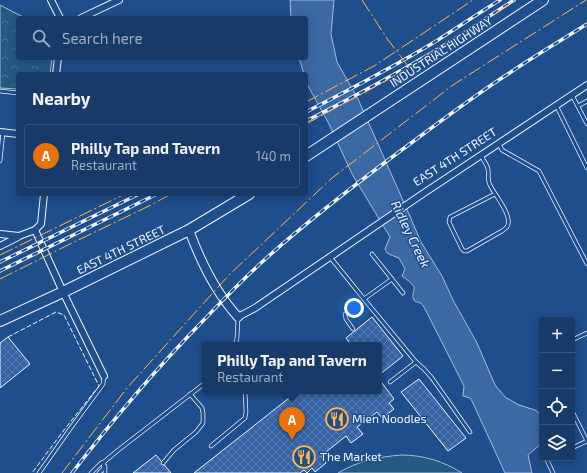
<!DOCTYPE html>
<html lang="en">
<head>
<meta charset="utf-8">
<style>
  :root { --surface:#173a69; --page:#244571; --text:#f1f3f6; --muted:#9eadc0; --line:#36547d; --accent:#8abfa5 }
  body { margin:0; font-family:"Exo 2",sans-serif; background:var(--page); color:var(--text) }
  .controls { position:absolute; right:12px; bottom:12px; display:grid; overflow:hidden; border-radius:4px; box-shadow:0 2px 10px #0003 }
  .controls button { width:36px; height:36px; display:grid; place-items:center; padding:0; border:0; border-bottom:1px solid var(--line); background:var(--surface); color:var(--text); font:20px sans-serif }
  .you { position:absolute; left:354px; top:308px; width:14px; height:14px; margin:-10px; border:3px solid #fff; border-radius:50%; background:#1a73e8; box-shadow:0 0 0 6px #1a73e833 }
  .badge { display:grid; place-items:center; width:26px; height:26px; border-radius:50%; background:var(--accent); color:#fff; font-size:13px; font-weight:700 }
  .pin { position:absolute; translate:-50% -33px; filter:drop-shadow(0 1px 2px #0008) }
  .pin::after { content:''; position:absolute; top:21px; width:14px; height:12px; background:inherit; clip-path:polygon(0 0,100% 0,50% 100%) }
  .popup { position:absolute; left:202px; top:342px; width:180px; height:52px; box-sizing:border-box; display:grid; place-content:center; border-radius:4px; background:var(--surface); filter:drop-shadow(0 1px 3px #0005); font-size:13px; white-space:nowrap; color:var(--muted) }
  .popup b { font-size:15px; color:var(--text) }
  .popup::after { content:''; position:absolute; left:50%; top:100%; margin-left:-8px; border:8px solid transparent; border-top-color:var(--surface) }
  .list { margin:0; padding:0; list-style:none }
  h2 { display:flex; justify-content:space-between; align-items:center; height:52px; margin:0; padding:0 16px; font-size:17px }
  h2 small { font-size:13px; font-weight:400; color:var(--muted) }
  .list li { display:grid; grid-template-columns:26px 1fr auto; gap:12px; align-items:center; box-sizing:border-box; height:64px; margin:0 8px 8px; padding:0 8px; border:1px solid var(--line); border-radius:4px }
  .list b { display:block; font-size:15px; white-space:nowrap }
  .list p { margin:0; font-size:13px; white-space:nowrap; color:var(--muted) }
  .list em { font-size:13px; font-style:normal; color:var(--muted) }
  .icon { flex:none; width:22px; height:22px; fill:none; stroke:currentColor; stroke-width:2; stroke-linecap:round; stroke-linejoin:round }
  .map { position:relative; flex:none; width:587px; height:473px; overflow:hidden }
  .search { position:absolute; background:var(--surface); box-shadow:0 2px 10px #0003; left:16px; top:16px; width:292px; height:44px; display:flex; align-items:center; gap:10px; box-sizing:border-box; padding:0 14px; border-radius:4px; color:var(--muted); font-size:15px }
  .panel { position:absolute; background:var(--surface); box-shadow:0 2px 10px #0003; left:16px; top:72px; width:292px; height:124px; border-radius:4px }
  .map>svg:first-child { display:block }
  .park { fill:url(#park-crowns); stroke:#a8bbd7 }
  .pitch { fill:#245a82; stroke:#a8bbd7 }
  .water { fill:#3b69a3; stroke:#a8bbd7 }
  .building { fill:url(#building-cross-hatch); stroke:#f2f6ff }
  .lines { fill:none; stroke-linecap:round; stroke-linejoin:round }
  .service-casing { stroke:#f2f6ff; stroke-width:4.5 }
  .minor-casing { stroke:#f2f6ff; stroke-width:8 }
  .tertiary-casing { stroke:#f2f6ff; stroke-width:10 }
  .primary-casing { stroke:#f2f6ff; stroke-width:12 }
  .service { stroke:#1f4e8c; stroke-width:3 }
  .minor { stroke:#1f4e8c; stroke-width:6 }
  .tertiary { stroke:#1f4e8c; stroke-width:8 }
  .primary { stroke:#1f4e8c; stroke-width:10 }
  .rail-casing { stroke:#f2f6ff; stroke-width:3.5 }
  .rail { stroke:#1f4e8c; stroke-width:2; stroke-dasharray:6; stroke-linecap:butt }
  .fence { stroke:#f2f6ff; stroke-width:1; stroke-dasharray:5 2; stroke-linecap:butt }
  .power { stroke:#ffb74d; stroke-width:1; stroke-dasharray:14 3 2 3; stroke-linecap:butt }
  .labels { text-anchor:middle; stroke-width:3; stroke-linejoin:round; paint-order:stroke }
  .street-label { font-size:12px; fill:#f2f6ff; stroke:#1f4e8c }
  .poi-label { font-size:12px; fill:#f2f6ff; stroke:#1f4e8c; text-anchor:start }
  .water-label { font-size:13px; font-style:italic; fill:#f2f6ff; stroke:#1f4e8c }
</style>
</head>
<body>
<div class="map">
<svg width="587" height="473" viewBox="0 0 587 473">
  <defs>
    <pattern id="park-crowns" width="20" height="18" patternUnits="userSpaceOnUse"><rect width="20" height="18" fill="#245a82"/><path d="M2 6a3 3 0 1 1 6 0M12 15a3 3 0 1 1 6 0" fill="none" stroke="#447295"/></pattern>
    <pattern id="building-cross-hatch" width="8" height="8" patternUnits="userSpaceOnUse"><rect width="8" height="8" fill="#3563a3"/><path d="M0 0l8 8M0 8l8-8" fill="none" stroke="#537ab1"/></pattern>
  </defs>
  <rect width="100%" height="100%" fill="#1f4e8c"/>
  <polygon class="park" points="0,5 25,18 18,18 18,58 52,58 50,74 18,74 18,89 0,88"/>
  <path class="pitch" d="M401,455C423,455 443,461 462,473H338C358,461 378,457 401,455Z"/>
  <path class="water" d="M290,0H334L331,34L337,62L358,99L409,214L421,242L442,276L453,300L477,343L495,385L505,397L519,405L535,410L540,414L542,420V443L528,455L532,473H505L472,401L470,398L463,396L464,386L424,307C420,300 417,304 414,300C411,295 415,291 414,287C412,283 406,279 402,276L405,269L399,258L391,255L387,253L385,249L390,237L352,174L329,124L307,84L306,79V74H304L299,58H306V18H291Z"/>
  <g class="building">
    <polygon points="372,317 403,356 379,375 379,345 351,345 346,338"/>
    <polygon points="8,337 30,364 0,388 0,343"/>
    <polygon points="379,379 394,399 389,403 394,409 382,418 377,412 357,427 363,434 351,443 346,436 321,456 326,463 315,472 312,468 307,473 304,470 300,473 194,473 298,391 379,391"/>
    <polygon points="419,379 466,438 448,451 401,392"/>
    <polygon points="156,455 171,473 133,473"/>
  </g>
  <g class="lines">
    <g class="service-casing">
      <g id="service">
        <polyline points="0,91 18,93"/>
        <polyline points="572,95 587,124"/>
        <polyline points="556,105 587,168"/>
        <polyline points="578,106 587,101"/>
        <polyline points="499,144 502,150 539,171 587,264"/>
        <path d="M481,155C483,160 487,164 488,169C489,175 487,180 490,185C494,194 514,217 507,227C506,228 502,231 502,231L467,251H464L462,249L449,222L450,217L495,194"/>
        <polyline points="0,161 3,132"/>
        <polyline points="372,254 403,293"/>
        <polyline points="330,257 364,299 416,362 424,369 432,378 470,432"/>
        <polyline points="364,299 392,279"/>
        <polyline points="345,314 346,319 353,329"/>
        <polyline points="572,340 587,333"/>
        <polyline points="235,345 237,338 238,317"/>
        <polyline points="390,382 416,362"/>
        <polyline points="572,411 587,441"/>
        <polyline points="211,446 245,418 246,412 245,391"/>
        <polyline points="572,448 587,441"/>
        <polyline points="551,458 547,460 553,473"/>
        <polyline points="163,463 174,450 196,432 203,423 203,413 202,408 197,402 190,394"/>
        <polyline points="105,466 105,473"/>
        <polyline points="39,473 70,429 103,384 104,376"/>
        <polyline points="91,473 101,463 104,462 117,451 205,383"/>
        <polyline points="99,473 103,469 104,462"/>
      </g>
    </g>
    <g class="minor-casing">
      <g id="minor">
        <polyline points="51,0 60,18"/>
        <polyline points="81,18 119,0"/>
        <polyline points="56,74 58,58"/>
        <polyline points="0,132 18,134"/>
        <polyline points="35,230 63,292 104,376"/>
        <polyline points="0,234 19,236 35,230 41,224 44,194"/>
        <polyline points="0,246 18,237"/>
        <polyline points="238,317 255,308 421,195 587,85"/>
      </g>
    </g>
    <g class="tertiary-casing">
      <path id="tertiary" d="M189,230C200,260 216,293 238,317"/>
    </g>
    <g class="primary-casing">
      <g id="primary">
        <polyline points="306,156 543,0"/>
        <polyline points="0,321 63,292 189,230 249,194"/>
      </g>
    </g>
    <use href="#service" class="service"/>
    <use href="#minor" class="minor"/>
    <use href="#tertiary" class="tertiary"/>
    <use href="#primary" class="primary"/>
    <g class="rail-casing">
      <g id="rail">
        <path d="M306,112C351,89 395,66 438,40C458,27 479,13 500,0"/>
        <path d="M306,121C352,98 396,74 440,48C465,33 489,16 514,0"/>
        <polyline points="0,262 139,194"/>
        <polyline points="0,271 157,194"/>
        <path d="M72,473C112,421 154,371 200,324C220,303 240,282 261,263C307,221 357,183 407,146C441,121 475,95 511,72C536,55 562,40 587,24"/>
      </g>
    </g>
    <use href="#rail" class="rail"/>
    <polyline class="fence" points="8,337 56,312 64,315 99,386 64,430 32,473"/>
    <g class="power">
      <polyline points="362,0 388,40 409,67 408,68"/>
      <polyline points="306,102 374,66 473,0"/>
      <polyline points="306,124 384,82 457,39 515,0"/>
      <polyline points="0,255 125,194"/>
      <polyline points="0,279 66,246 151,205 171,194"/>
      <polyline points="62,473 127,388 229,275 332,178 453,85 586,0"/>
    </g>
  </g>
  <defs>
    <g id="restaurant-ring" transform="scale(1.15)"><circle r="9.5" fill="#1f4e8c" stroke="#ffb74d" stroke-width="1.5"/><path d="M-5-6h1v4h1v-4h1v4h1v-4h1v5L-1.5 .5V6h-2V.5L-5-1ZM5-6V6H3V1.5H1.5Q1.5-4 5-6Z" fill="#ffb74d"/></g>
  </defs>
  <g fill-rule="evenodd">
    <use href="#restaurant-ring" x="337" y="419"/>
    <use href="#restaurant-ring" x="304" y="457"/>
  </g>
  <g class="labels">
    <g class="street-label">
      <text transform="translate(441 52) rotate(-33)" y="4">INDUSTRIAL HIGHWAY</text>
      <text transform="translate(455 157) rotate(-33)" y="4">EAST 4TH STREET</text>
      <text transform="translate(121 250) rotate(-26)" y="4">EAST 4TH STREET</text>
    </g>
    <g class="poi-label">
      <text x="352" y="423">Mien Noodles</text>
      <text x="320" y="461">The Market</text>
    </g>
    <g class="water-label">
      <text transform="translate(411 234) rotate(64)" y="5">Ridley Creek</text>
    </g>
  </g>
</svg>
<div class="controls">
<button>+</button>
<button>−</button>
<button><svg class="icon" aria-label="locate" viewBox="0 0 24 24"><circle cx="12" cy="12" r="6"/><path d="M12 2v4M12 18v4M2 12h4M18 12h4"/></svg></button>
<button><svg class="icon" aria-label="layers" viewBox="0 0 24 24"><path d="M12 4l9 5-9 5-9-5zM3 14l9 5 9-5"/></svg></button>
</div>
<div class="you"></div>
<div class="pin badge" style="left:292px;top:440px;background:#e8710a">A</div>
<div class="popup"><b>Philly Tap and Tavern</b>Restaurant</div>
<div class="search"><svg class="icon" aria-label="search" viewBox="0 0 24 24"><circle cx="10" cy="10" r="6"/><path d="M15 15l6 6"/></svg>Search here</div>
<section class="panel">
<h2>Nearby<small></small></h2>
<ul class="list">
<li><span class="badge" style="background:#e8710a">A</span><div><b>Philly Tap and Tavern</b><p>Restaurant</p></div><em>140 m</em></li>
</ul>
</section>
</div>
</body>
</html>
